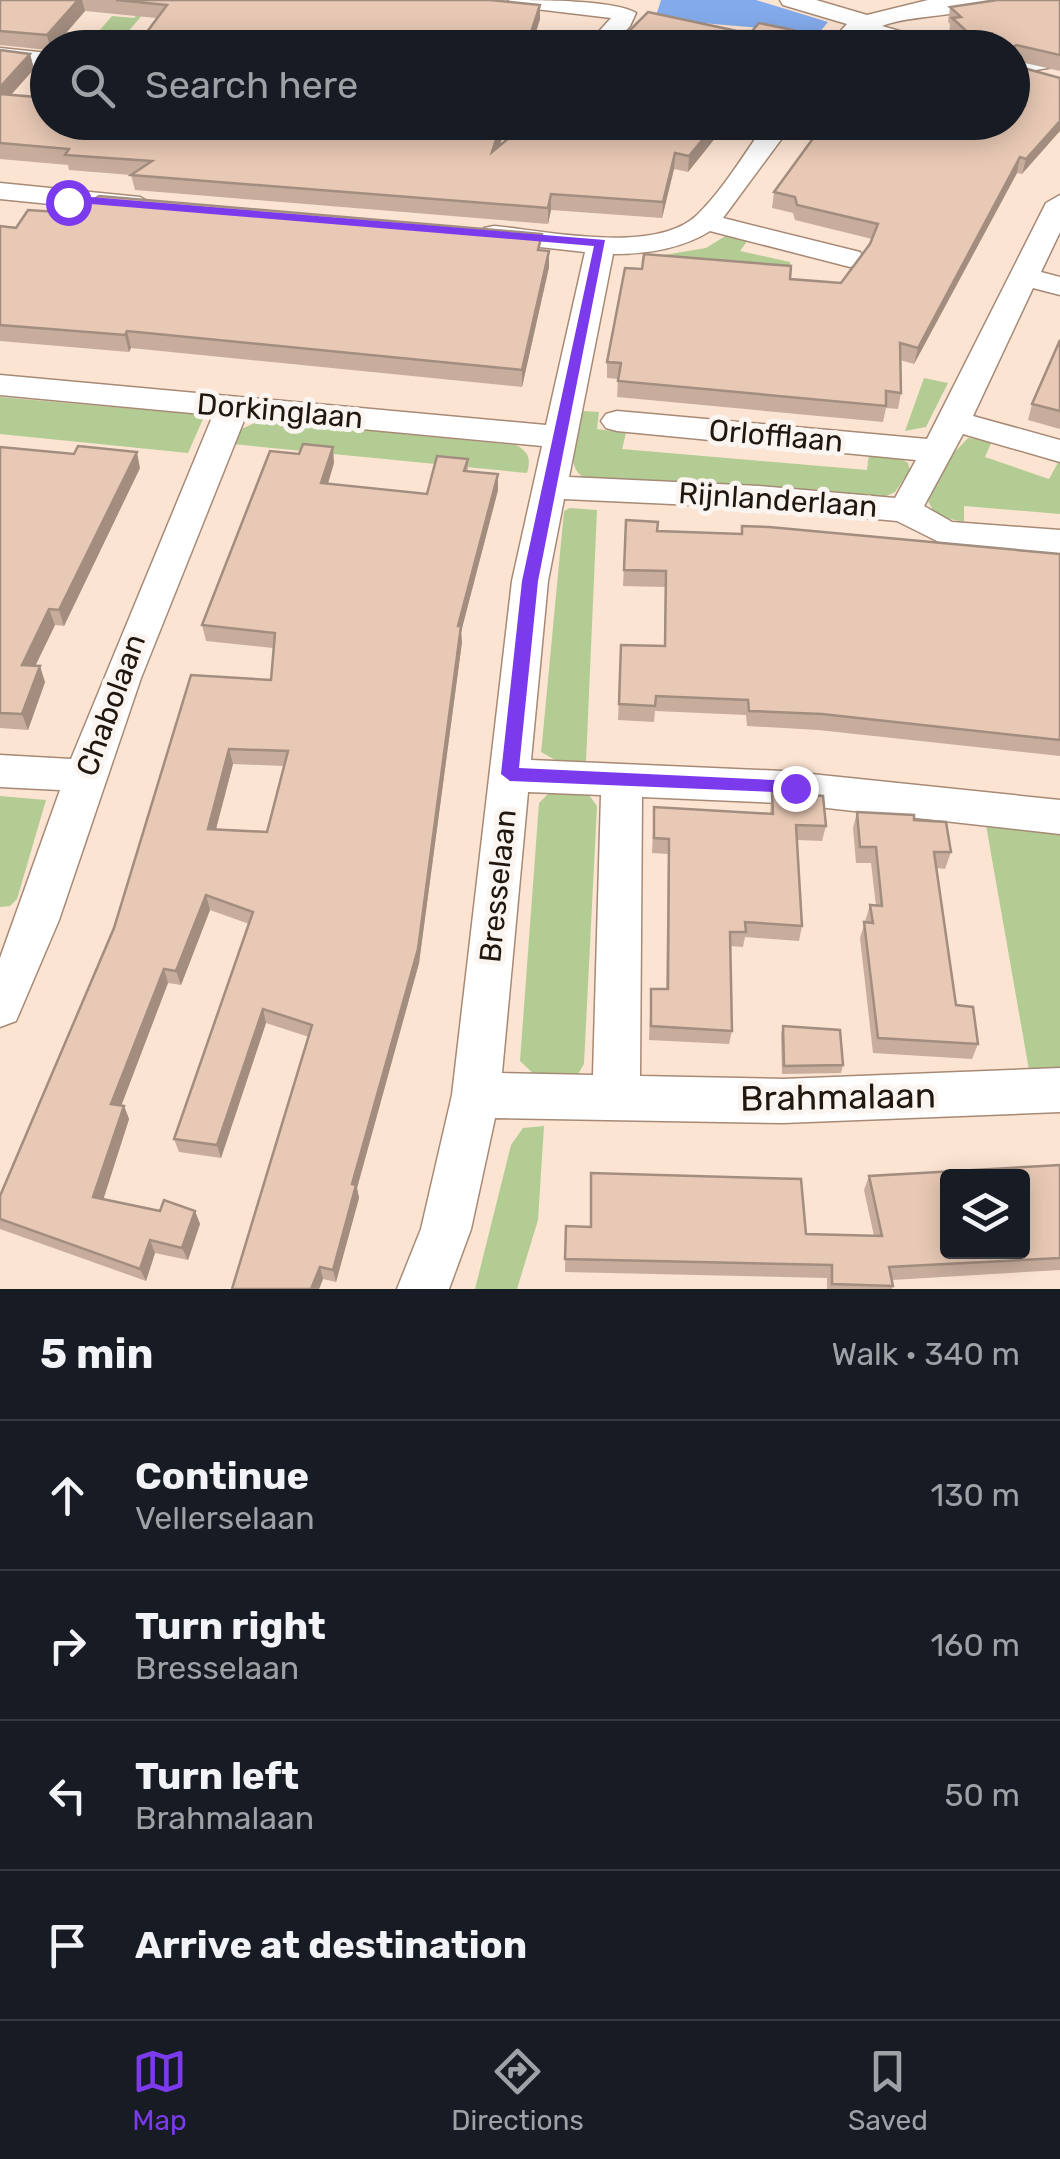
<!DOCTYPE html>
<html lang="en">
<head>
<meta charset="utf-8">
<style>
  :root { --surface:#171b24; --page:#20242c; --text:#f1f3f6; --muted:#9ea1a6; --line:#363941; --accent:#7c3aed }
  body { margin:0; font-family:Rubik,sans-serif; background:var(--page); color:var(--text) }
  .controls { position:absolute; right:30px; bottom:30px; display:grid; overflow:hidden; border-radius:10px; box-shadow:0 5px 25px #0003 }
  .controls button { width:90px; height:90px; display:grid; place-items:center; padding:0; border:0; border-bottom:2px solid var(--line); background:var(--surface); color:var(--text); font:50px sans-serif }
  .stop { position:absolute; width:30px; height:30px; margin:-22px; border:8px solid #7c3aed; border-radius:50%; background:#fff }
  .stop.end { background:#7c3aed; border-color:#fff; box-shadow:0 2px 10px #0008 }
  .list { margin:0; padding:0; list-style:none }
  h2 { display:flex; justify-content:space-between; align-items:center; height:130px; margin:0; padding:0 40px; font-size:42px }
  h2 small { font-size:32px; font-weight:400; color:var(--muted) }
  .list li { display:grid; grid-template-columns:65px 1fr auto; gap:30px; align-items:center; box-sizing:border-box; height:150px; padding:0 40px; border-top:2px solid var(--line) }
  .list b { display:block; font-size:38px; white-space:nowrap }
  .list p { margin:0; font-size:32px; white-space:nowrap; color:var(--muted) }
  .list em { font-size:32px; font-style:normal; color:var(--muted) }
  .icon { flex:none; width:55px; height:55px; fill:none; stroke:currentColor; stroke-width:2; stroke-linecap:round; stroke-linejoin:round }
  .map { position:relative; flex:none; width:1060px; height:1289px; overflow:hidden }
  .search { position:absolute; background:var(--surface); box-shadow:0 5px 25px #0003; left:30px; right:30px; top:30px; height:110px; display:flex; align-items:center; gap:25px; box-sizing:border-box; padding:0 35px; border-radius:55px; color:var(--muted); font-size:38px }
  .sheet { height:730px; background:var(--surface) }
  nav { display:flex; justify-content:space-around; align-items:center; box-sizing:border-box; height:140px; border-top:2px solid var(--line); background:var(--surface); font-size:28px; color:var(--muted) }
  nav a { display:grid; justify-items:center; gap:5px }
  nav .on { color:var(--accent) }
  .map>svg:first-child { display:block }
  .green { fill:#b2cc94 }
  .water { fill:#83aaeb }
  .lines { fill:none; stroke-linecap:round; stroke-linejoin:round }
  .minor-casing { stroke:#a68a76; stroke-width:3 }
  .minor { fill:#fff; fill-rule:evenodd }
  .wall { fill:#c8ad9c; fill-rule:evenodd }
  .shaded-wall { fill:#a28d7f }
  .building { fill:#e8c9b5; stroke:#a28d7f; stroke-width:2.5; fill-rule:evenodd }
  .route { fill:#7c3aed }
  .labels { text-anchor:middle; stroke-width:10; stroke-linejoin:round; paint-order:stroke }
  .street-label { font-size:30px; fill:#21170f; stroke:#fbf5f1 }
  .near-street-label { font-size:35px; fill:#21170f; stroke:#fbf5f1 }
</style>
</head>
<body>
<div class="map">
<svg width="1060" height="1289" viewBox="0 0 1060 1289">
  <rect width="100%" height="100%" fill="#fce4d2"/>
  <g class="green">
    <polygon points="149,0 155,0 115,47 87,45 112,16 134,18"/>
    <polygon points="727,235 748,240 740,251 790,262 791,268 646,258 706,248"/>
    <polygon points="924,378 948,383 926,427 905,431"/>
    <polygon points="0,397 192,414 203,419 188,453 0,434"/>
    <path d="M582,411L599,412L597,429L626,433L622,449L867,470L869,453L896,456L908,463L910,470L895,492L882,498L587,479C561,467 577,433 582,411Z"/>
    <path d="M262,420L516,445C529,452 531,459 527,473L232,444L239,430Z"/>
    <polygon points="968,438 992,441 985,457 1049,479 1060,459 1060,514 964,506 964,522 936,516 928,501 947,460"/>
    <polygon points="570,508 597,510 586,762 559,762 541,752 542,743 564,511"/>
    <polygon points="549,793 589,795 597,806 584,1064 577,1076 534,1074 520,1061 539,803"/>
    <polygon points="0,796 46,800 17,899 10,906 0,907"/>
    <polygon points="986,825 1060,833 1060,1069 1029,1070"/>
    <polygon points="544,1126 538,1220 517,1289 475,1289 511,1145 523,1128"/>
  </g>
  <polygon class="water" points="661,0 756,0 828,22 819,33 655,19"/>
  <g class="lines">
    <g class="minor-casing">
      <g id="minor">
        <path d="M508,0C536,0 616,0 636,13L630,26L610,48H584L611,18L519,7Z"/>
        <path d="M780,0H816L867,15L928,0H995C977,17 910,14 882,26L941,43L944,48H905L864,36L851,48H825L847,24L783,5Z"/>
        <polygon points="0,48 48,53 48,67 0,62"/>
        <polygon points="1060,52 1060,66 1012,74 1012,60"/>
        <path d="M767,122H794L723,218L860,252L864,258L860,264L850,267L710,231C681,249 647,254 613,254L569,477L759,486L895,498L916,460L617,431L606,428L601,421L606,414L617,411L927,439L1046,203L1060,195V232L1041,272L1060,277V295L1033,288L973,416L1060,440V462L963,434L924,506L952,522L1060,530V554L945,545L897,521L759,508L564,499L548,581L531,760L782,771L1060,800V834L782,803L642,797L640,1076L783,1079L1060,1068V1112L783,1123L495,1118L471,1229L449,1289H397L421,1229L452,1095L512,581L542,446L245,418L141,678L59,920L16,1021L0,1027V958L60,790L0,787V755L71,759L213,415L0,395V375L546,425L585,252L494,242L484,240L480,234L484,228L494,226C547,231 655,255 697,215C724,189 745,152 767,122ZM528,792L601,795L593,1075L502,1073Z"/>
        <polygon points="0,183 140,197 154,205 140,213 0,199"/>
      </g>
    </g>
    <use href="#minor" class="minor"/>
  </g>
  <g class="wall">
    <polygon points="0,0 490,0 540,5 540,19 531,48 135,48 156,18 85,11 53,48 48,48 48,50 0,45"/>
    <polygon points="1060,0 1060,71 1012,60 1012,48 965,48 949,33 950,24 948,22 950,7"/>
    <polygon points="874,36 913,48 872,48"/>
    <polygon points="0,50 30,54 34,69 11,95 48,122 507,122 500,146 528,122 728,122 688,172 674,169 662,218 551,210 548,224 135,190 131,175 69,170 68,165 0,159"/>
    <polygon points="1012,63 1013,65 1060,78 1022,174 1017,173 914,364 900,360 901,393 898,409 886,408 883,422 617,397 618,379 607,378 607,362 790,279 841,283 872,239 795,220 793,213 772,208 774,192 1012,122"/>
    <polygon points="0,226 542,251 549,251 549,267 522,387 131,348 129,352 0,341"/>
    <polygon points="1060,340 1060,429 1028,420 1032,404"/>
    <polygon points="0,447 140,468 64,626 55,625 35,666 45,682 28,730 0,728"/>
    <path d="M468,459V471L498,474V490L461,632L462,642L419,963L357,1188L359,1198L336,1282L323,1279L319,1289H232L309,1037L266,1023L221,1158L179,1152L174,1139L249,924L210,910L181,985L168,983L121,1105L124,1106L129,1119L103,1199L160,1211H195L200,1224L188,1260L155,1253L146,1281L0,1229V1196L114,928L271,680L273,648L206,641L202,625L334,463L328,484L427,494ZM233,764L284,766L267,832L216,829Z"/>
    <polygon points="626,520 657,531 741,534 742,526 1060,554 1060,756 818,730 747,726 746,715 655,711 654,722 618,720 621,645 664,646 665,587 623,586"/>
    <polygon points="772,792 826,826 822,841 797,840 802,926 799,941 745,937 743,947 730,946 732,1031 729,1044 649,1040 651,989 666,989 668,854 652,853 654,807 770,814"/>
    <polygon points="857,812 914,820 951,852 945,869 937,868 956,1005 978,1044 972,1059 873,1053 860,938 870,905 876,906 871,863 856,863 853,828"/>
    <polygon points="783,1026 843,1065 841,1073 782,1074 781,1034"/>
    <polygon points="1060,1165 1060,1270 892,1280 893,1286 892,1289 827,1289 827,1278 565,1272 566,1226 590,1227 591,1173 806,1234 874,1236 864,1190 869,1176"/>
  </g>
  <g class="shaded-wall">
    <polygon points="78,0 82,0 85,11 53,48 50,48 47,35"/>
    <polygon points="540,5 540,19 531,48 526,48"/>
    <polygon points="793,30 791,45 789,48 779,48"/>
    <polygon points="30,54 34,69 0,107 0,87"/>
    <polygon points="1060,121 1060,131 1022,174 1026,159"/>
    <polygon points="502,122 507,122 493,167 492,152"/>
    <polygon points="717,122 728,122 688,172 689,156"/>
    <polygon points="675,153 674,169 662,218 663,202"/>
    <polygon points="1020,157 1017,173 914,364 918,348"/>
    <polygon points="551,194 551,210 548,224 548,208"/>
    <polygon points="549,251 549,267 522,387 522,370"/>
    <polygon points="127,331 131,348 129,352 125,335"/>
    <polygon points="333,447 334,463 323,499 321,483"/>
    <polygon points="137,452 140,468 64,626 59,610"/>
    <polygon points="498,474 498,490 461,632 462,642 419,963 357,1188 359,1198 336,1282 333,1270 352,1184 458,626"/>
    <polygon points="49,609 55,625 28,681 22,665"/>
    <polygon points="40,666 45,682 28,730 22,714"/>
    <polygon points="229,749 233,764 212,844 208,829"/>
    <polygon points="206,895 210,910 181,985 176,971"/>
    <polygon points="164,969 168,983 117,1117 111,1104"/>
    <polygon points="263,1009 266,1023 221,1158 217,1145"/>
    <polygon points="124,1106 129,1119 100,1210 93,1197"/>
    <polygon points="195,1211 200,1224 188,1260 182,1248"/>
    <polygon points="150,1240 155,1253 146,1281 140,1269"/>
    <polygon points="320,1267 323,1279 319,1289 311,1289"/>
  </g>
  <g class="building">
    <polygon points="0,0 78,0 47,35 0,31"/>
    <polygon points="116,0 490,0 540,5 526,48 135,48 167,5"/>
    <polygon points="997,0 1060,0 1060,55 1016,45 1012,48 985,48 952,18 961,17 950,7"/>
    <polygon points="648,12 737,31 752,31 759,23 793,30 779,48 612,48"/>
    <polygon points="874,36 913,48 886,48"/>
    <polygon points="0,50 30,54 0,87"/>
    <polygon points="1012,63 1013,65 1060,78 1060,121 1026,159 1020,157 918,348 900,343 901,393 886,391 886,406 618,381 621,363 607,362 625,268 642,269 644,254 791,266 790,279 841,283 870,244 878,224 797,205 795,197 774,192 825,122 1012,122 1012,76 1021,79 1012,71"/>
    <polygon points="0,94 48,98 48,122 502,122 492,152 528,122 717,122 689,156 675,153 663,202 551,194 548,208 131,175 152,161 65,155 69,149 0,143"/>
    <polygon points="99,196 542,234 538,250 549,251 522,370 127,331 125,335 0,325 0,226 16,228 28,210 74,213"/>
    <polygon points="1060,340 1060,411 1032,404"/>
    <path d="M303,444L333,447L321,483L427,494L437,456L468,459L464,471L498,474L458,626H461L418,949L352,1184L356,1185L333,1270L320,1267L311,1289H232L312,1025L263,1009L217,1145L174,1139L253,912L206,895L176,971L164,969L111,1104L124,1106L93,1197L160,1211L164,1200L195,1211L182,1248L150,1240L140,1269L0,1219V1196L114,928L191,675L271,680L275,633L202,625L270,451L299,454ZM229,749L288,751L267,832L208,829Z"/>
    <polygon points="78,446 137,452 59,610 49,609 22,665 40,666 22,714 0,713 0,447 74,454"/>
    <polygon points="626,520 658,522 657,531 742,534 742,526 769,527 1060,554 1060,740 822,714 749,711 748,700 656,696 655,706 619,704 621,645 665,646 666,571 624,570"/>
    <polygon points="772,792 823,796 826,826 796,825 802,926 745,922 746,932 730,932 732,1031 651,1026 651,989 668,989 669,839 654,838 654,807 773,814"/>
    <polygon points="857,812 914,815 914,820 946,822 951,852 934,852 956,1005 973,1007 978,1044 878,1038 864,922 873,923 870,905 882,906 876,847 860,847"/>
    <polygon points="783,1026 840,1030 843,1065 784,1066"/>
    <path d="M1060,1165V1258L889,1267L893,1286L832,1284V1265L565,1259L566,1226L591,1227V1173L801,1179L806,1234L882,1236L869,1176ZM948,1176H1022V1252H948Z"/>
  </g>
  <polygon class="route" points="91,197 605,240 538,581 519,768 795,781 801,784 801,793 510,781 501,774 522,581 594,246 91,204 68,206 62,202"/>
  <g class="labels">
    <g class="street-label">
      <text transform="translate(280 411) rotate(5)" y="10">Dorkinglaan</text>
      <text transform="translate(776 436) rotate(5)" y="10">Orlofflaan</text>
      <text transform="translate(778 500) rotate(4)" y="10">Rijnlanderlaan</text>
      <text transform="translate(111 705) rotate(-70)" y="10">Chabolaan</text>
      <text transform="translate(498 886) rotate(-84)" y="10">Bresselaan</text>
    </g>
    <g class="near-street-label">
      <text transform="translate(838 1097) rotate(-1)" y="12">Brahmalaan</text>
    </g>
  </g>
</svg>
<div class="controls">
<button><svg class="icon" aria-label="layers" viewBox="0 0 24 24"><path d="M12 4l9 5-9 5-9-5zM3 14l9 5 9-5"/></svg></button>
</div>
<div class="stop" style="left:68px;top:202px"></div>
<div class="stop end" style="left:795px;top:788px"></div>
<div class="search"><svg class="icon" aria-label="search" viewBox="0 0 24 24"><circle cx="10" cy="10" r="6"/><path d="M15 15l6 6"/></svg>Search here</div>
</div>
<section class="sheet">
<h2>5 min<small>Walk · 340 m</small></h2>
<ul class="list">
<li><svg class="icon" aria-label="ahead" viewBox="0 0 24 24"><path d="M12 20V5M6 11l6-6 6 6"/></svg><div><b>Continue</b><p>Vellerselaan</p></div><em>130 m</em></li>
<li><svg class="icon" aria-label="right" viewBox="0 0 24 24"><path d="M7 20v-9h11M14 6l5 5-5 5"/></svg><div><b>Turn right</b><p>Bresselaan</p></div><em>160 m</em></li>
<li><svg class="icon" aria-label="left" viewBox="0 0 24 24"><path d="M17 20v-9H6M10 6l-5 5 5 5"/></svg><div><b>Turn left</b><p>Brahmalaan</p></div><em>50 m</em></li>
<li><svg class="icon" aria-label="arrive" viewBox="0 0 24 24"><path d="M6 21V4h12l-3 4 3 4H6"/></svg><div><b>Arrive at destination</b></div></li>
</ul>
</section>
<nav>
<a class="on"><svg class="icon" aria-label="map" viewBox="0 0 24 24"><path d="M3 6l6-2 6 2 6-2v14l-6 2-6-2-6 2zM9 4v14M15 6v14"/></svg>Map</a>
<a><svg class="icon" aria-label="directions" viewBox="0 0 24 24"><path d="M12 3l9 9-9 9-9-9zM9 14v-3h6M13 9l2 2-2 2"/></svg>Directions</a>
<a><svg class="icon" aria-label="saved" viewBox="0 0 24 24"><path d="M7 4h10v16l-5-4-5 4z"/></svg>Saved</a>
</nav>
</body>
</html>
